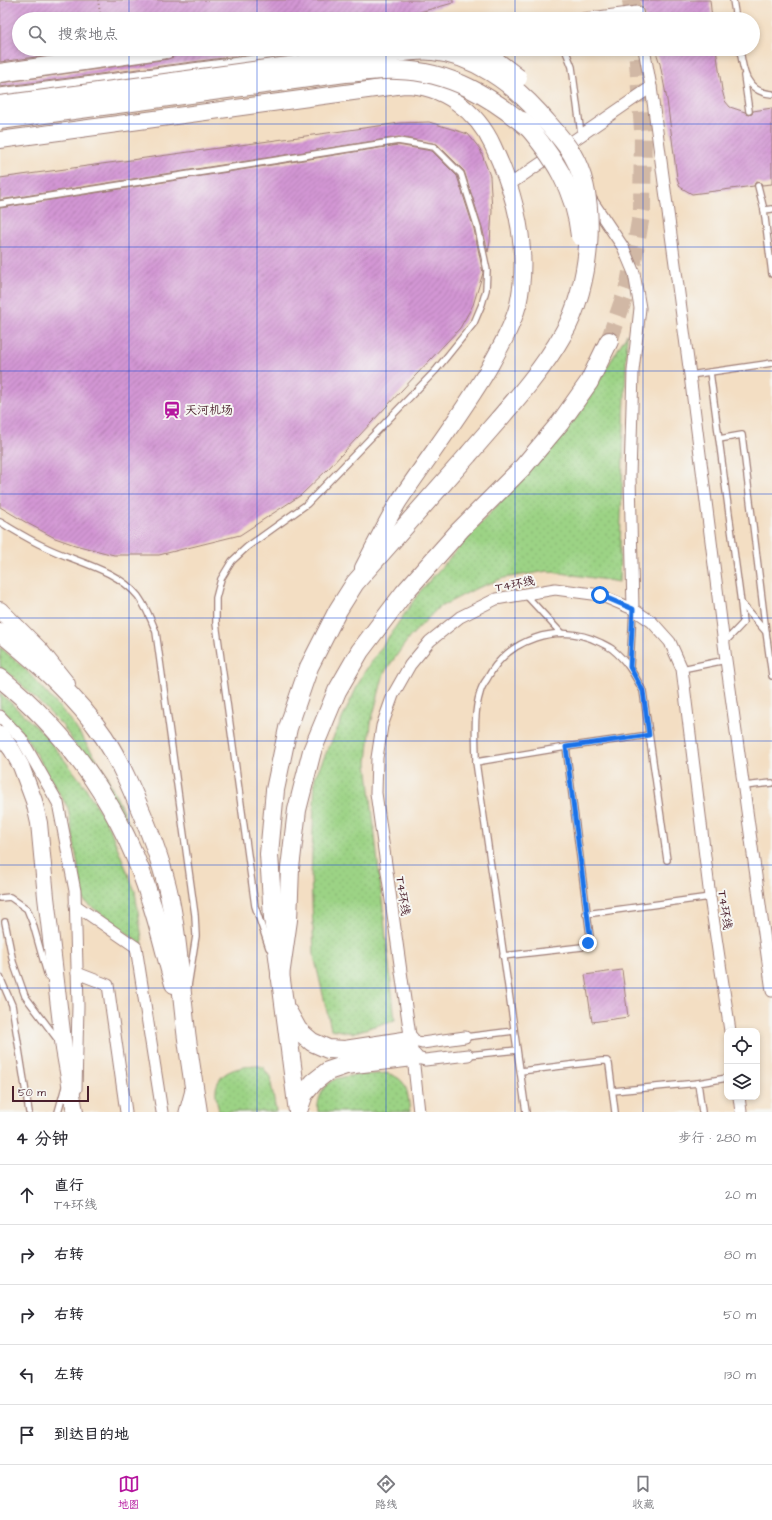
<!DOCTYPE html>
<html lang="zh">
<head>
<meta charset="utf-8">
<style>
  :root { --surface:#fff; --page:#f2f2f3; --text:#2b2b33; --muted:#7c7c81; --line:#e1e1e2; --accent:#b5179e }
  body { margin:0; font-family:"Architects Daughter","LXGW WenKai TC",sans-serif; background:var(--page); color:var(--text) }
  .controls { position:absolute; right:12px; bottom:12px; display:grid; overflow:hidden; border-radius:8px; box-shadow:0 2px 6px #0003 }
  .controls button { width:36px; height:36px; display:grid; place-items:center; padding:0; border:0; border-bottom:1px solid var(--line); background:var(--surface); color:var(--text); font:20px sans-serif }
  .scale { position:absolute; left:12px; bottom:10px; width:77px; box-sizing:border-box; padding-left:4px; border:2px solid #4a1f2b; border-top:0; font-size:11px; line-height:14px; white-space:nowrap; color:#4a1f2b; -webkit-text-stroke:3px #f6f6f2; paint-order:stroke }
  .stop { position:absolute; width:12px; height:12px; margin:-9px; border:3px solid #1a73e8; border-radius:50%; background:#fff }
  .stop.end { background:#1a73e8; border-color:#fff; box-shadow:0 1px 4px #0008 }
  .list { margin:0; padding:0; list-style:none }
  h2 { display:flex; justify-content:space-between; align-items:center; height:52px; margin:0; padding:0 16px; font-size:17px }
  h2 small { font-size:13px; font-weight:400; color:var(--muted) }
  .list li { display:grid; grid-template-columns:26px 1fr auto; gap:12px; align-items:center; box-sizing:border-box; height:60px; padding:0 16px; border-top:1px solid var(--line) }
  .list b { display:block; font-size:15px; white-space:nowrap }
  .list p { margin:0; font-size:13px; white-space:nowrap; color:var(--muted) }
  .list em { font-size:13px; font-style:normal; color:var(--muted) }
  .icon { flex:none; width:22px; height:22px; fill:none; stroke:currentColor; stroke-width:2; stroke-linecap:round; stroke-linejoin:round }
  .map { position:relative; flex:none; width:772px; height:1112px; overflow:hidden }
  .search { position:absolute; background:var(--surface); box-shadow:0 2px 6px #0003; left:12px; right:12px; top:12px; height:44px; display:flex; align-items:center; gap:10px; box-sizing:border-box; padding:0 14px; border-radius:22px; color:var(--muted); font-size:15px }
  .sheet { height:352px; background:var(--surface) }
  nav { display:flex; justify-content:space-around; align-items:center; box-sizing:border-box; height:56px; border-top:1px solid var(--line); background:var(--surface); font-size:11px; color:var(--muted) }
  nav a { display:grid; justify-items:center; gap:2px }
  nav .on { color:var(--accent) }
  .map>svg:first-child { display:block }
  .grass { fill:url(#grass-dots); stroke:#737958 }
  .building { fill:url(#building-hatch) }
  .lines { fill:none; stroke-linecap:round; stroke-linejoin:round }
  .primary-tunnel { stroke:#d1b8a5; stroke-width:18; stroke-dasharray:18 9; stroke-linecap:butt }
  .lane-casing { stroke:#9e7e77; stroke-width:8 }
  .street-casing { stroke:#9e7e77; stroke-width:13 }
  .secondary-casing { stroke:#9e7e77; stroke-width:18 }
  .primary-casing { stroke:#9e7e77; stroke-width:20 }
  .path { stroke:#9e7e77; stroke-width:2; stroke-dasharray:1 3; stroke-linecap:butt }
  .lane { stroke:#fff; stroke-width:5.5 }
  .street { stroke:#fff; stroke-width:11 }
  .secondary { stroke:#fff; stroke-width:16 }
  .primary { stroke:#fff; stroke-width:18 }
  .primary-bridge-casing { stroke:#9e7e77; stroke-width:20; stroke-linecap:butt }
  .primary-bridge { stroke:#fff; stroke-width:18 }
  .route { stroke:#1a73e8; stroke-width:5 }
  .grid { fill:none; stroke:#1d4ed8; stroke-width:1; stroke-opacity:0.55 }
  .labels { text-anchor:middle; stroke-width:4; stroke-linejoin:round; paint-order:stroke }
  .poi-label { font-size:12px; fill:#4a1f2b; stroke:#f6f6f2; text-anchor:start }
  .street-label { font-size:12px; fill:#4a1f2b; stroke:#f6f6f2 }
</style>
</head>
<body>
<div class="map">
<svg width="772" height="1112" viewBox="0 0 772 1112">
  <defs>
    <pattern id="grass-dots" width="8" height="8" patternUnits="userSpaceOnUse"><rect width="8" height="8" fill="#9cd385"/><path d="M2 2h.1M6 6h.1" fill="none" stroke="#88b573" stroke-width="1.8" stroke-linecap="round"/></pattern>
    <pattern id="building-hatch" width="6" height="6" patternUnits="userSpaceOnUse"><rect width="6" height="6" fill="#d396d4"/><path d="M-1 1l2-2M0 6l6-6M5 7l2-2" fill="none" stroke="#ad7aac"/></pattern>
  </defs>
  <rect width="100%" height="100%" fill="#f6f6f2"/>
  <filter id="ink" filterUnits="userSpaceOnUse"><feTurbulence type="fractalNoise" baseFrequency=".025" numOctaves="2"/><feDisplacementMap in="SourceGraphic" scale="8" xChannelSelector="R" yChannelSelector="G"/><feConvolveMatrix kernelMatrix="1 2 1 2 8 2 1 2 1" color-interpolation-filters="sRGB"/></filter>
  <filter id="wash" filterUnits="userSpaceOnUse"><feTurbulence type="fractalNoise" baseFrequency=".012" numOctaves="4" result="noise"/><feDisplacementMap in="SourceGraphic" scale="16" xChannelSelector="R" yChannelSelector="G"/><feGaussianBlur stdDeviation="0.9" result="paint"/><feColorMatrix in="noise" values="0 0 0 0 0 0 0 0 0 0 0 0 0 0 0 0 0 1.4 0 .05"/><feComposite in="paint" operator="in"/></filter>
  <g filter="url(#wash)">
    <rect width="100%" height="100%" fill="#f3dec3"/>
    <g class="grass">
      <polygon points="627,334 619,582 548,571 504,578 475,589 438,608 409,638 384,673 371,723 367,762 395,1020 352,1033 331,1029 314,956 311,877 315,777 363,674 421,590 580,413"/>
      <polygon points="0,647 25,669 70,719 105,772 133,833 62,725 16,679 0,667"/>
      <polygon points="0,693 45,735 84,785 110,829 135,891 143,945 84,901 68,808 25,736 0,707"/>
      <path d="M254,1065L263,1067L270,1077L276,1112H219C218,1105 215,1096 216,1089C219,1070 239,1068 254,1065Z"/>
      <path d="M386,1073C409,1079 407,1091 410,1112H318C316,1099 325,1081 339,1078C354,1074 370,1075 386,1073Z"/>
    </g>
    <g id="blocks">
      <g class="building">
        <polygon points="0,0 453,0 453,3 394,19 19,19 19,49 93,49 0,62"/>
        <polygon points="628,0 710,0 712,19 645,19 642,7 639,5 632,6"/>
        <polygon points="176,49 262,49 262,53 0,87 0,83 168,59 173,57"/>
        <polygon points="655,49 716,49 722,90 725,101 730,107 745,112 749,115 752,114 753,111 772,108 772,184 762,185 761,183 757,182 755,183 754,186 692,194 680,187 677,178 667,100 660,64"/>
        <polygon points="429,122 468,134 480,149 490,176 492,211 490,242 488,252 482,227 464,171 437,144 399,137 0,200 0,178 400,123"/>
        <polygon points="398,145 432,151 457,176 474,229 483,273 473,305 460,328 328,469 301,495 240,535 159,555 114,555 75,545 55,538 27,523 0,507 0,208"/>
        <polygon points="622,970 628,1017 592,1022 585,975"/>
      </g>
    </g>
  </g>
  <g filter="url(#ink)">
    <use href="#blocks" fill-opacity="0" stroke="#9e7e77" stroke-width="1"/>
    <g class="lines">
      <g class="primary-tunnel">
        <polyline points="631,0 633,19"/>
        <polyline points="609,341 629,284 642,210 643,130 637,49"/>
      </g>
      <g class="lane-casing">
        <g id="lane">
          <polyline points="733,0 736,19"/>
          <polyline points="565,49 572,67 581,134"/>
          <path d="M740,49C743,71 746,92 772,94"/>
          <polyline points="744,76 749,111"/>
          <polyline points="758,186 764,210"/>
          <polyline points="0,204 398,141 434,147 461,174 478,228 487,270 486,290 482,304 474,323 436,370 307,504 247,547 232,561 221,579 216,598 216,623 255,906 269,948"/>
          <polyline points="772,209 764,210 772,274"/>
          <polyline points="710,372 741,603 766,632 772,676"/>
          <polyline points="690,375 772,363"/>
          <polyline points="719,439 742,435 766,632"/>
          <path d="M0,522C14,530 28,539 43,546C74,562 115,568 138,596C146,607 151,619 156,632L195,915L196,936L188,986"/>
          <polyline points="525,594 561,633"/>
          <polyline points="724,643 743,623 741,603"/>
          <polyline points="630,667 633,610"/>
          <polyline points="682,669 726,660"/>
          <polyline points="476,762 566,747 649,735"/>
          <polyline points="744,786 772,783"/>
          <polyline points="0,898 10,897 27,909 33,924 48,977"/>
          <polyline points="586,914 710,897"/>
          <polyline points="5,922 13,962 25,996 58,1040"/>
          <polyline points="503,956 582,947 588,943 590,936 566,747"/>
          <polyline points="0,977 12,1005 29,1112"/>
          <polyline points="465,1037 514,1031"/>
          <polyline points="468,1055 517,1050"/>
          <polyline points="521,1071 602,1061 607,1061 609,1064 615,1112"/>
          <polyline points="698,1083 702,1112"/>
          <polyline points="613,1091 698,1083 727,1078"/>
          <polyline points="58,1112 65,1087"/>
          <path d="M526,1112L476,762C476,740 473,715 480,693C481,688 484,683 487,679C507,639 558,622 599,642C603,644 608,646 612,649C627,661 634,674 643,691L667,860"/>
        </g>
      </g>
      <g class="street-casing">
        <g id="street">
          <polyline points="583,19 637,12 638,19"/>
          <polyline points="644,49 651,87 690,375 726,660 772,991"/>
          <polyline points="0,94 322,52"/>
          <polyline points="509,185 651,87"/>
          <polyline points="588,195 623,247 634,273 640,308 633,371 630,476 633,609"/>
          <polyline points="0,716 21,738 58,803 75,891 78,1006 76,1089"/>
          <polyline points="75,905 136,947 162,1112"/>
          <polyline points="77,973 108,985 126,1112"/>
          <polyline points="410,1040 422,1043 465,1037"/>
          <polyline points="413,1057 425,1060 468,1055"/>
          <polyline points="739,1097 741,1112"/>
          <polyline points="185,1112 191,1090"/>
          <polyline points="419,1112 413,1057 376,793 377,758 382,726 393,695 410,665 430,641 460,617 496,599 555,589 600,595 633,609 652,622 670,642 682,669 710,897 730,1031"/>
        </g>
      </g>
      <g class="secondary-casing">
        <g id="secondary">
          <path d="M0,140L404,85C443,85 477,111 493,146C516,195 530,251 518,305C512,327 500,348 489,368C462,414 429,456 399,501C386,522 375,545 363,568"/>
          <polyline points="0,610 40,650 67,684"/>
          <polyline points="0,734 12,750 21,766 34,801 39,823 46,897 64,1049 75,1112"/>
        </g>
      </g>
      <g class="primary-casing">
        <g id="primary">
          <path d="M0,632C38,663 76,696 104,737C121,763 133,792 145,821C156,848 166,876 171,905C178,941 180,977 184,1013C187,1046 193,1079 198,1112"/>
          <path d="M0,678C72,736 125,814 151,902C160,929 166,957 174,984"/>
          <polyline points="280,976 288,920 290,868 297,810 312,751 337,691 360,651 404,593 460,530 523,467 560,423 589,382 609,341"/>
          <polyline points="288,1012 298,1030 312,1042 328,1049 345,1050 410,1040"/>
          <polyline points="298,1111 304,1094 314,1082 328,1071 346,1065 413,1057"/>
          <polyline points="298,1112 273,918 269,854 275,790 288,728 309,667 338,610 355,583 468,455"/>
        </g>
      </g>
      <polyline class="path" points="98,0 101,19"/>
      <use href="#lane" class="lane"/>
      <use href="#street" class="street"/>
      <use href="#secondary" class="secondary"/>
      <use href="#primary" class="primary"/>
      <g class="primary-bridge-casing">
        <g id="primary-bridge">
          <polyline points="477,49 492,58 518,78"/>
          <polyline points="0,73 166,49"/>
          <path d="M0,105C94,93 187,80 281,67C316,62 350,57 385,54C401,53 418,49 433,51C474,55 512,83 539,113C550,126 563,139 572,154C600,201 590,288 563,334C539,377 500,417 468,455"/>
          <path d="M0,120L345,73C363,72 380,69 397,70C450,71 492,97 531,130"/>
          <path d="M523,121C553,156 575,188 580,236"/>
        </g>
      </g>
      <use href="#primary-bridge" class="primary-bridge"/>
    </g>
  </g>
  <g class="lines" filter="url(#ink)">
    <polyline class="route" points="588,943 590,936 566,747 649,735 643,691 630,667 633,609 600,595"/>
  </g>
  <path class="grid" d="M129,0V19M257,0V19M386,0V19M515,0V19M643,0V19M129,49V1112M257,49V1112M386,49V1112M515,49V1112M643,49V1112M0,124H772M0,247H772M0,371H772M0,494H772M0,618H772M0,741H772M0,865H772M0,988H772"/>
  <defs>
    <g id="station-bare" transform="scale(1.38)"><path d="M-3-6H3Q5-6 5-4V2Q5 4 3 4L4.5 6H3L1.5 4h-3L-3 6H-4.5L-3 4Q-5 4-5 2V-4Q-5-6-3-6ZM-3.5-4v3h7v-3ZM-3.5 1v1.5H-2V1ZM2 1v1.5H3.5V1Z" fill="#b5179e" stroke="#f6f6f2" stroke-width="2.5" paint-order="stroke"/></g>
  </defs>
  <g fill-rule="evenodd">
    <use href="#station-bare" x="172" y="410"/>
  </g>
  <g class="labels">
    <g class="poi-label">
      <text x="185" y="414">天河机场</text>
    </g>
    <g class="street-label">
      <text transform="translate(515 584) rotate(-11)" y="4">T4环线</text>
      <text transform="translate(403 896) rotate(82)" y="4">T4环线</text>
      <text transform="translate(725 910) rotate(82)" y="4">T4环线</text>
    </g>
  </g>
</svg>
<div class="controls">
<button><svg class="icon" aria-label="locate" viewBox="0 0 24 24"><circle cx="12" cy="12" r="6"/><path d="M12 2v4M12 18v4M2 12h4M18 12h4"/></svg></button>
<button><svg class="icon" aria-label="layers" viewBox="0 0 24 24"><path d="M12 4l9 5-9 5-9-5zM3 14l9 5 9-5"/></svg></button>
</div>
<div class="scale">50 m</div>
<div class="stop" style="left:600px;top:595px"></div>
<div class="stop end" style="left:588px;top:943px"></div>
<div class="search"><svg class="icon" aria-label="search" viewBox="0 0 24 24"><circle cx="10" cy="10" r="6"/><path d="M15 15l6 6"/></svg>搜索地点</div>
</div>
<section class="sheet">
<h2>4 分钟<small>步行 · 280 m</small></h2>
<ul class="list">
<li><svg class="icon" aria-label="ahead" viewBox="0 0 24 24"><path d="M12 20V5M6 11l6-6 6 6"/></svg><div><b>直行</b><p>T4环线</p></div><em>20 m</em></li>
<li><svg class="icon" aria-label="right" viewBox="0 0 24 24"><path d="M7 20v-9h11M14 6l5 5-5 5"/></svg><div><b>右转</b></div><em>80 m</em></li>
<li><svg class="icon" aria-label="right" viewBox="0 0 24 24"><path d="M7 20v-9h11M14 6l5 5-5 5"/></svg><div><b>右转</b></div><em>50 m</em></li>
<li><svg class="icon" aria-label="left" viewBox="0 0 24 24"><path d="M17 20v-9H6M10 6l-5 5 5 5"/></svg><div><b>左转</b></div><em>130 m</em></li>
<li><svg class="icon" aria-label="arrive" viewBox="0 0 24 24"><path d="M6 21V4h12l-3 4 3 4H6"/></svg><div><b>到达目的地</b></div></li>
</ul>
</section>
<nav>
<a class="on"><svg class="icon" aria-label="map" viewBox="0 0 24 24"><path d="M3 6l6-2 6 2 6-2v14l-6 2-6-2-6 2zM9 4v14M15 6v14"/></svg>地图</a>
<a><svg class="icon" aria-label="directions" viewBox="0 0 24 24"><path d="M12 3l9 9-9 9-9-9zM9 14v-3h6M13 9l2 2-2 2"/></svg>路线</a>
<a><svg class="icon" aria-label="saved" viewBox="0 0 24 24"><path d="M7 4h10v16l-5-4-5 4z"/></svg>收藏</a>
</nav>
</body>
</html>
